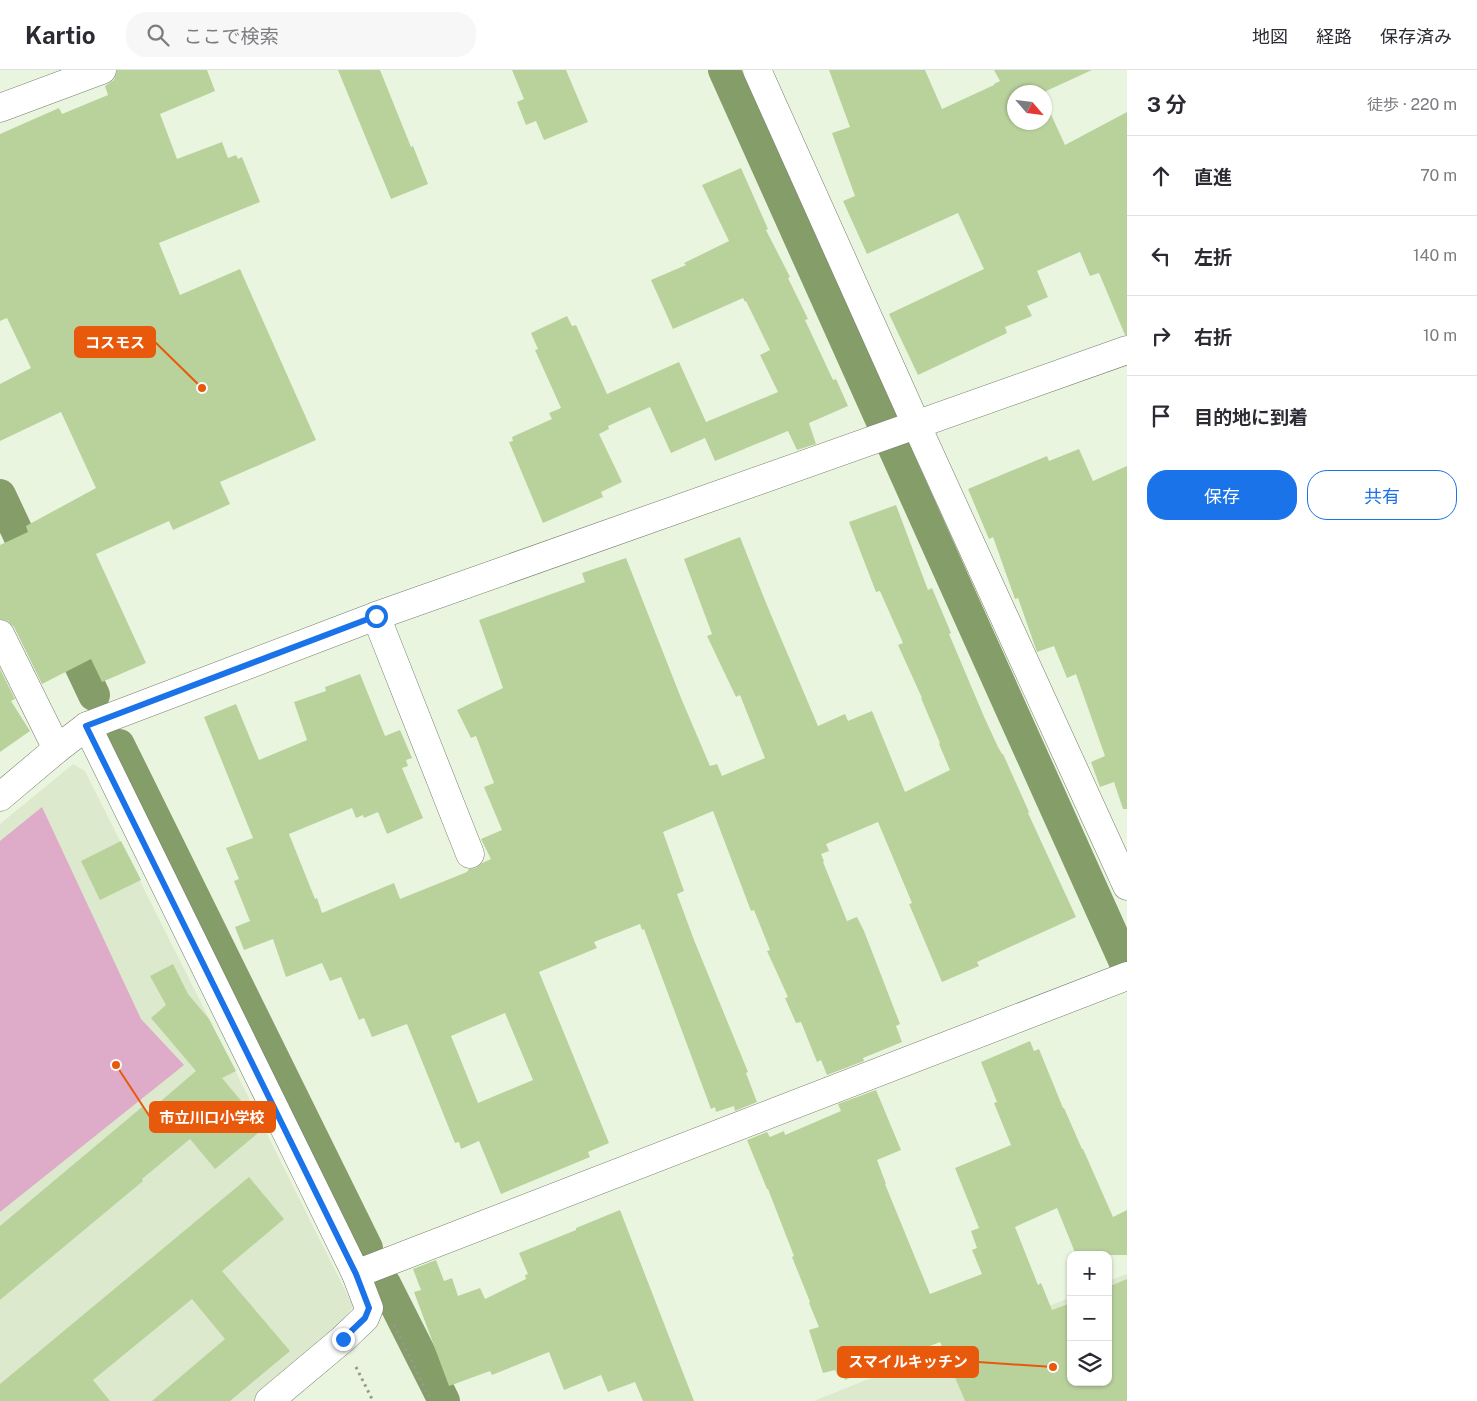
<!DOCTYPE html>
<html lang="ja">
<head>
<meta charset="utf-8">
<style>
  :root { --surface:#fff; --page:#f7f7f7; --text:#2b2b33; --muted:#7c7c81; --line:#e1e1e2; --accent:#1a73e8 }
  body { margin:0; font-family:"Public Sans","Noto Sans JP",sans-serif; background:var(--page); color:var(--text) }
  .controls { position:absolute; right:15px; bottom:15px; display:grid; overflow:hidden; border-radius:10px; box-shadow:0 1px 4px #0004 }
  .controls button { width:45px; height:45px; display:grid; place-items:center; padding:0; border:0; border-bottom:1px solid var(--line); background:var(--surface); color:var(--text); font:25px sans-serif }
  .compass { position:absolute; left:1007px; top:15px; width:45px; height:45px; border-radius:50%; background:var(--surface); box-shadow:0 1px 4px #0004; rotate:118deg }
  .stop { position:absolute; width:15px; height:15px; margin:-11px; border:4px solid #1a73e8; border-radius:50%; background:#fff }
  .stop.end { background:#1a73e8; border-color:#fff; box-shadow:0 1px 5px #0008 }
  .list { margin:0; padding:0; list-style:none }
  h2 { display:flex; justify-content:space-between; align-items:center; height:65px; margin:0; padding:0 20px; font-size:21px }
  h2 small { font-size:16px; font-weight:400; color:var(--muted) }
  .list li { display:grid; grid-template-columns:32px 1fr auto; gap:15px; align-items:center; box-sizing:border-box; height:80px; padding:0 20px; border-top:1px solid var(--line) }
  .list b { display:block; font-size:19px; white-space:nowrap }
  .list em { font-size:16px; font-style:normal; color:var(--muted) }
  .actions { display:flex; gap:10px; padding:15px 20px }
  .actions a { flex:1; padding:11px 0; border:1px solid var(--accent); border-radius:20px; text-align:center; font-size:18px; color:var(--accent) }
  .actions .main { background:var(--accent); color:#fff }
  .icon { flex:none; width:28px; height:28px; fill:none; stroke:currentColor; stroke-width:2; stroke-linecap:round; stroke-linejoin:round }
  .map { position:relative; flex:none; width:1127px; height:1331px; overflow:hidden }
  header { display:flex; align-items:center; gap:30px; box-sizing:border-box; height:70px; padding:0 25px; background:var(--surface); border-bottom:1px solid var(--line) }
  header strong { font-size:24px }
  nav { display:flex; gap:28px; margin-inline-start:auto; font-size:18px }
  .search { width:350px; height:45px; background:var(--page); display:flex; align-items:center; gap:12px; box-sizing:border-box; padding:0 18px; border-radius:20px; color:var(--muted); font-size:19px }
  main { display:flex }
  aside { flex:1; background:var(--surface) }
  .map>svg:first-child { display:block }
  .built { fill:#dce9cd }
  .green { fill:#deacc8 }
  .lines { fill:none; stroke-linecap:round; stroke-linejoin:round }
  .canal { stroke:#859d69; stroke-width:32 }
  .building { fill:#b9d29c; fill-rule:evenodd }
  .minor-casing { stroke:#747d6a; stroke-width:29 }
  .path { stroke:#939b8b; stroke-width:3; stroke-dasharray:2.5 4; stroke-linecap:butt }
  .minor { stroke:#fff; stroke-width:28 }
  .route { stroke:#1a73e8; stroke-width:6 }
  .leader { fill:none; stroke:#e8590c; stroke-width:2 }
  .callout-dot { fill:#e8590c; stroke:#fff; stroke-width:2 }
  .callout { fill:#e8590c; stroke:#e8590c; stroke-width:2 }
  .callout-label { font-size:15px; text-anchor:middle; font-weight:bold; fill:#fff }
</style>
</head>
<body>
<header>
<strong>Kartio</strong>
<div class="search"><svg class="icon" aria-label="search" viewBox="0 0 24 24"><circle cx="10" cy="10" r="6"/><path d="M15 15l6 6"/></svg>ここで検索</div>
<nav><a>地図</a><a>経路</a><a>保存済み</a></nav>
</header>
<main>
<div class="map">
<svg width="1127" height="1331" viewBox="0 0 1127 1331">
  <rect width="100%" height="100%" fill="#eaf5df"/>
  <g class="built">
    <polygon points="73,694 85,701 353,1236 337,1261 254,1331 0,1331 0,754"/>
    <polygon points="1127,1204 1127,1331 814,1331 1071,1227 1071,1312 1108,1312 1108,1211"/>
  </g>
  <polygon class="green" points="42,737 141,949 184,995 0,1142 0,771"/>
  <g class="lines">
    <g class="canal">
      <polyline points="724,0 1127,897"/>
      <polyline points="0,425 38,506"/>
      <polyline points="61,555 94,625"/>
      <polyline points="119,675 367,1178"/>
      <polyline points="385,1214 444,1331"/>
    </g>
  </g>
  <g class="building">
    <polygon points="117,0 207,0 215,21 160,44 177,89 222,72 228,88 236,85 238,89 242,87 260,132 159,173 180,225 240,199 316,370 220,412 230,434 173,460 169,451 96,484 146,593 102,612 91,589 42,614 14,557 8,551 0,549 0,475 28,462 26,456 96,418 61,342 0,371 0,314 31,298 7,248 0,251 0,64 59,38 62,44 108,25 105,16 114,10"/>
    <polygon points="338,0 380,0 411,77 413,76 428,114 391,129"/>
    <polygon points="512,0 566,0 588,52 544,70 536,51 526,55 517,32 524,29"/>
    <polygon points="829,0 925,0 942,39 994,15 994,14 1000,11 994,0 1092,0 1044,22 1014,22 1014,52 1044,52 1044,29 1065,75 1127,42 1127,265 1125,265 1099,203 1090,206 1080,182 1037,201 1048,227 1027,236 1032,246 1005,257 1007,263 918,305 889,244 984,199 958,143 867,184 843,131 855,126 832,63 850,57"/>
    <polygon points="741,98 768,159 766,160 790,207 788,208 808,249 805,250 833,310 836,309 848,336 809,353 816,374 797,380 788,361 715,391 705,368 671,383 650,337 608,356 609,359 599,364 622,412 601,422 603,427 543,453 509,372 513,371 512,367 552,349 549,343 561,338 535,280 538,279 531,263 567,246 572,256 576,255 607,324 679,292 706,352 778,322 760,285 770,280 746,231 745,232 743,228 673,259 651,210 686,195 684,193 729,171 702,115"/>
    <polygon points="1079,379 1093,411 1127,396 1127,739 1123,739 1114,712 1100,717 1091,692 1105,686 1076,604 1067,608 1054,576 1037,582 1018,528 1015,529 993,467 989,469 968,419 1047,386 1049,391"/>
    <path d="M896,435L928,520L932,518L951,563L949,564L985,649L998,677L1002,684H1003L1029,742L1028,743L1076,847L977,892L979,896L942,912L909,834L912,833L878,752L826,774L829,781L821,784L824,791L823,792L847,851L857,847L864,861L900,954L896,956L902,972L863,988L864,991L827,1005L821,990L817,992L801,952L796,953L785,928L788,927L767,881L770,880L754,840L751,841L713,741L663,762L684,821L677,824L694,870L748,1002L746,1003L757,1032L735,1041L734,1036L716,1042L715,1037L711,1039L644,859L642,860L640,854L594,872L597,878L539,902L609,1073L588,1082L590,1087L501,1124L479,1071L461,1079L459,1072L455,1073L407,954L372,967L364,948L359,950L341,907L330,911L322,893L286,907L273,869L244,880L235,857L250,851L234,811L239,809L226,778L253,768L204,647L236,634L259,690L307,670L294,632L326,621L325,617L360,604L385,666L400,660L412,688L406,690L408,696L402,698L423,748L387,764L378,742L364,748L363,745L356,748L352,738L289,764L315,829L317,828L322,843L394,813L400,829L467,802L469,799L476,798L482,793L491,789L481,769L502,760L484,717L494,713L476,666L471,668L457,640L503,618L479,550L585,512L582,503L626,488L681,628L710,696L717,694L722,706L765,688L740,625L736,627L707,566L712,564L684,489L740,467L766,533L818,656L845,644L848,651L872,641L905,722L950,700L939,674L940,673L921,628H922L898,575L903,573L880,521L876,522L849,452ZM505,943L533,1010L478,1033L451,966Z"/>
    <polygon points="0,599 15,629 11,631 30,661 0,682"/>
    <polygon points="121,771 141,810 100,830 81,791"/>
    <polygon points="173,894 188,924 209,949 236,1001 222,1008 264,1058 215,1099 190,1069 142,1109 143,1111 0,1230 0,1156 142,1037 147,1043 196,1001 151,948 166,935 150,906"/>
    <polygon points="1030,971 1034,981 1039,979 1063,1038 1064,1038 1082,1079 1083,1079 1113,1147 1127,1140 1127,1185 1076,1185 1057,1138 1015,1157 1038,1215 1041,1213 1052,1240 1071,1233 1071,1312 1108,1312 1108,1217 1127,1209 1127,1331 965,1331 940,1272 845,1310 842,1304 838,1306 835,1300 823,1303 809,1260 819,1257 809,1233 810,1232 792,1187 794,1186 768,1119 767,1119 747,1070 767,1062 770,1067 784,1061 785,1065 841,1041 838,1034 876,1020 901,1080 877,1090 886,1114 885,1114 930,1224 982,1204 972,1180 977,1178 971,1161 979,1158 955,1098 1011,1075 994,1033 997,1032 981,992"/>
    <polygon points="249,1107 284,1149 222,1201 290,1281 230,1331 152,1331 225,1269 192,1229 93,1310 110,1331 0,1331 0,1314"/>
    <polygon points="620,1140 694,1331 643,1331 635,1312 608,1322 601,1305 564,1320 549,1282 492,1305 490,1301 449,1316 414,1222 421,1220 413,1199 436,1190 444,1211 452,1208 458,1226 480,1218 485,1229 526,1209 525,1205 528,1204 519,1183 576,1160 576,1158"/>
  </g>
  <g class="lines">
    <g class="minor-casing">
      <g id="minor">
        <polyline points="757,0 916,354 1127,816"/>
        <polyline points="0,38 102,0"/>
        <polyline points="376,546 470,784"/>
        <polyline points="0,564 57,679"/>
        <polyline points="87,656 356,1204 369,1238 365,1248 343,1269 269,1331"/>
        <polyline points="0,727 57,679 87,656 376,546 1127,280"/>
        <polyline points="356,1204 1127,906"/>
      </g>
    </g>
    <g class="path">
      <polyline points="394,1255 431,1331"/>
      <polyline points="356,1297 373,1331"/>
    </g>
    <use href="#minor" class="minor"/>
  </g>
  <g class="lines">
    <polyline class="route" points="343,1269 365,1248 369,1238 356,1204 86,656 376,546"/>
  </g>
  <path class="leader" d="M202 318L155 272M116 995L150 1047M1053 1297L978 1292"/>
  <g class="callout-dot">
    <circle cx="202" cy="318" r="5"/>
    <circle cx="116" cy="995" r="5"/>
    <circle cx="1053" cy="1297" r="5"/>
  </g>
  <g class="callout">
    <rect x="75" y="257" width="80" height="30" rx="5"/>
    <rect x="150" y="1032" width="125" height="30" rx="5"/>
    <rect x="838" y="1277" width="140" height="30" rx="5"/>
  </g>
  <g class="callout-label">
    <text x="115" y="278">コスモス</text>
    <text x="212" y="1053">市立川口小学校</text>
    <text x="908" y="1297">スマイルキッチン</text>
  </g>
</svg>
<div class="controls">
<button>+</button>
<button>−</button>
<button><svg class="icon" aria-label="layers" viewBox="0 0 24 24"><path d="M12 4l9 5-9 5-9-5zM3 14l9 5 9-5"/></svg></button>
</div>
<svg class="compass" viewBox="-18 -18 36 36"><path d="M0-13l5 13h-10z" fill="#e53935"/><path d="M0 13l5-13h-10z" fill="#7c7c81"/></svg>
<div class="stop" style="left:376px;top:546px"></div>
<div class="stop end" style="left:343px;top:1269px"></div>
</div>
<aside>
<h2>3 分<small>徒歩 · 220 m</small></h2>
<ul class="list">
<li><svg class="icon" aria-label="ahead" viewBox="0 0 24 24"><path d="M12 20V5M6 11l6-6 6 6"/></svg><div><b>直進</b></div><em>70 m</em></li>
<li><svg class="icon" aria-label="left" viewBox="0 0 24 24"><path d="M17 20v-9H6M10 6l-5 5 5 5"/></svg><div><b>左折</b></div><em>140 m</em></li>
<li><svg class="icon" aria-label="right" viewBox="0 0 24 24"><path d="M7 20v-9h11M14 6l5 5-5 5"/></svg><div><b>右折</b></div><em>10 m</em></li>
<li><svg class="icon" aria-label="arrive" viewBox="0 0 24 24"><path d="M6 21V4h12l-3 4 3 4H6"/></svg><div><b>目的地に到着</b></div></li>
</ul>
<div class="actions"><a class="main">保存</a><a>共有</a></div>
</aside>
</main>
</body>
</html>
